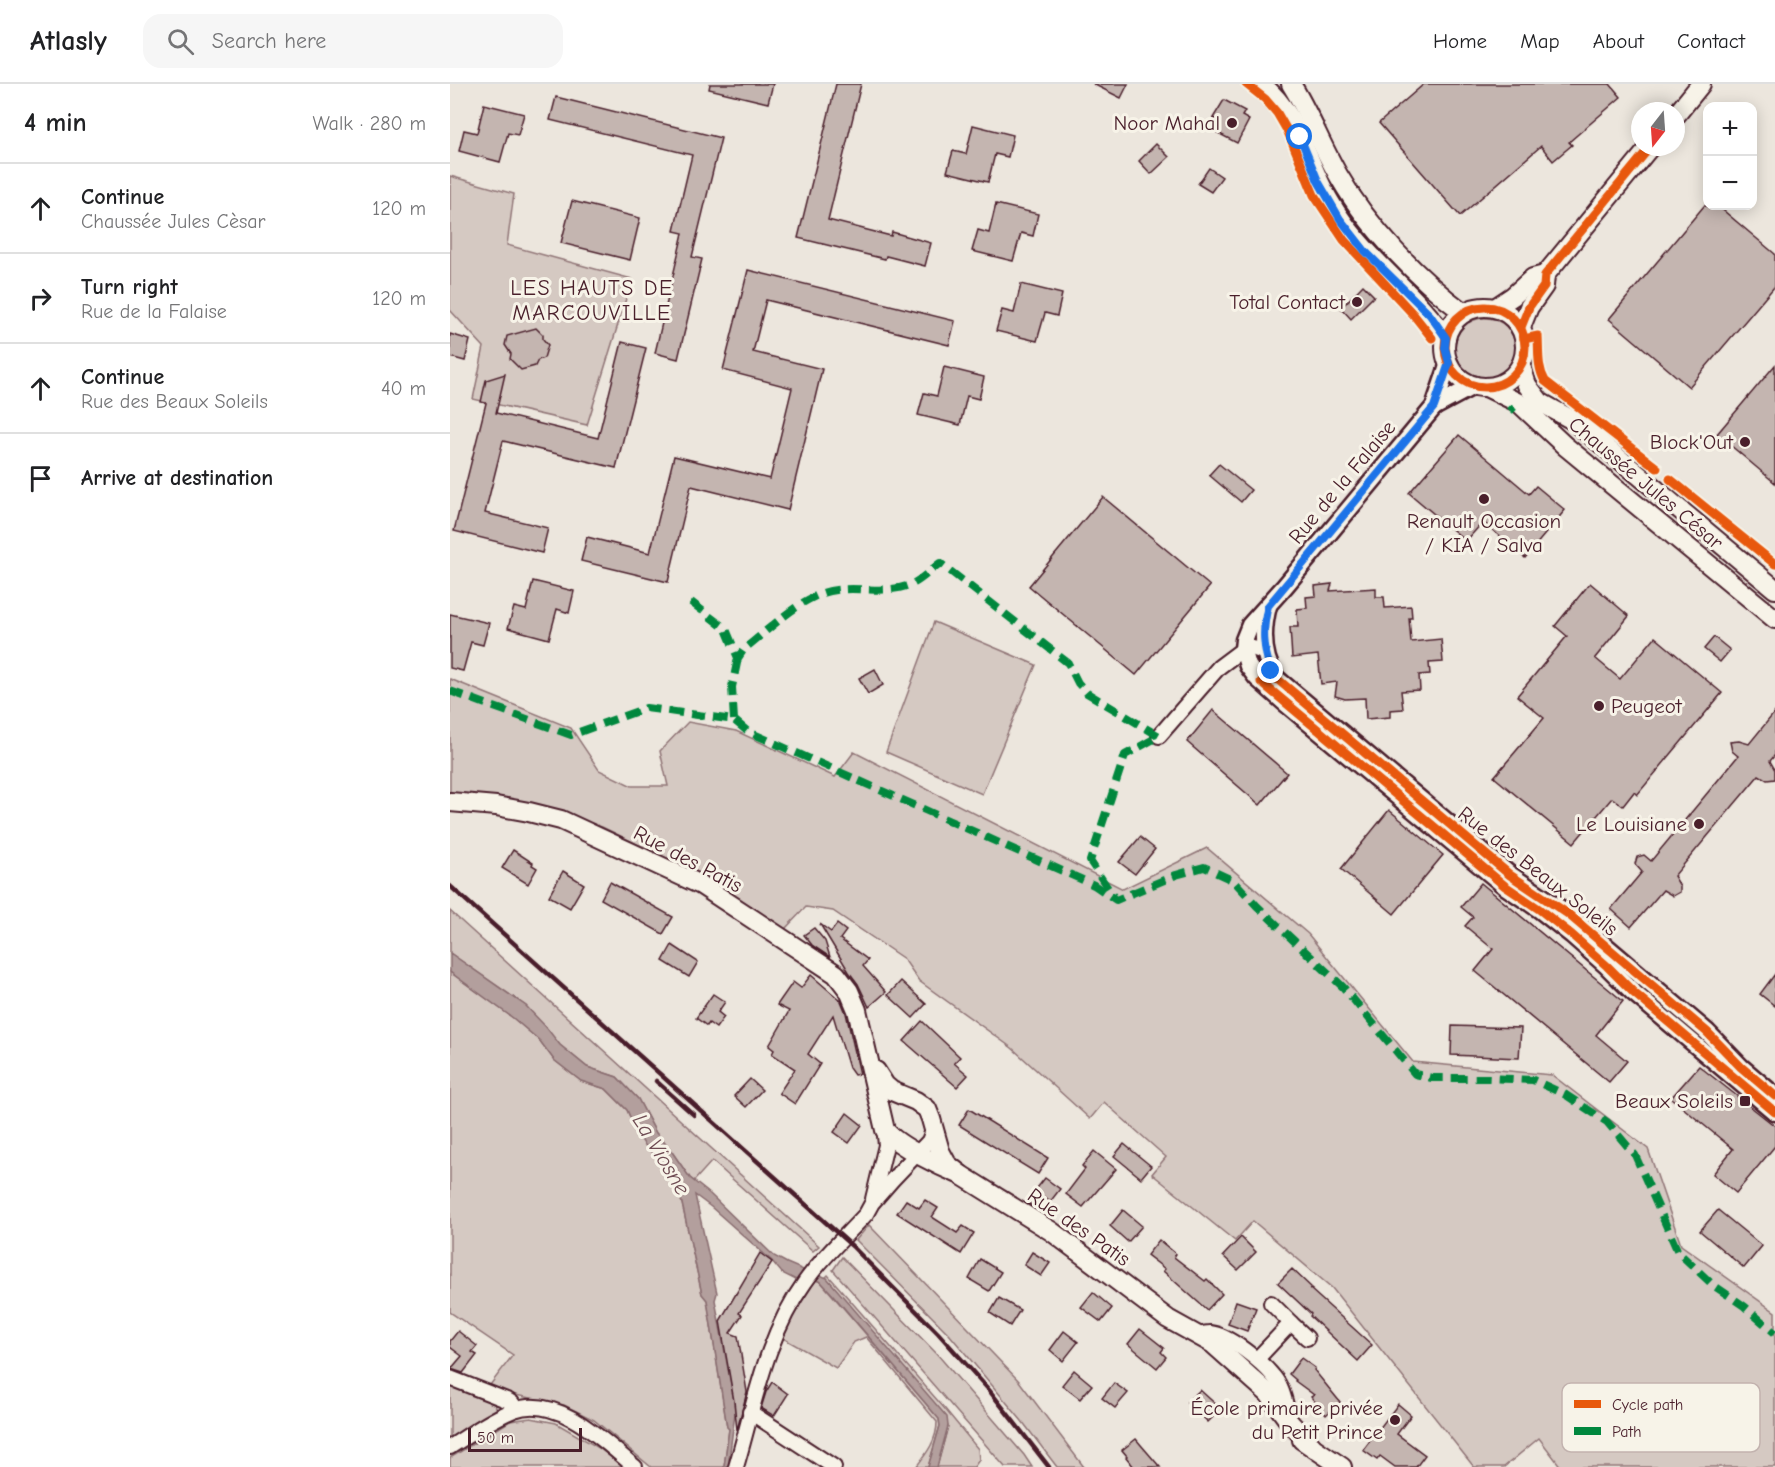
<!DOCTYPE html>
<html lang="en">
<head>
<meta charset="utf-8">
<style>
  :root { --surface:#fff; --page:#f6f6f6; --text:#202124; --muted:#757577; --line:#e0e0e0 }
  body { margin:0; font-family:"Comic Neue",sans-serif; background:var(--page); color:var(--text) }
  .controls { position:absolute; right:18px; top:18px; display:grid; overflow:hidden; border-radius:12px; box-shadow:0 3px 15px #0003 }
  .controls button { width:54px; height:54px; display:grid; place-items:center; padding:0; border:0; border-bottom:2px solid var(--line); background:var(--surface); color:var(--text); font:30px sans-serif }
  .compass { position:absolute; left:1181px; top:18px; width:54px; height:54px; border-radius:50%; background:var(--surface); box-shadow:0 3px 15px #0003; rotate:197deg }
  .scale { position:absolute; left:18px; bottom:15px; width:114px; box-sizing:border-box; padding-left:6px; border:3px solid #4a1f2b; border-top:0; font-size:16px; line-height:21px; white-space:nowrap; color:#4a1f2b; -webkit-text-stroke:4px #f7f3e8; paint-order:stroke }
  .stop { position:absolute; width:18px; height:18px; margin:-14px; border:4px solid #1a73e8; border-radius:50%; background:#fff }
  .stop.end { background:#1a73e8; border-color:#fff; box-shadow:0 2px 6px #0008 }
  .list { margin:0; padding:0; list-style:none }
  h2 { display:flex; justify-content:space-between; align-items:center; height:78px; margin:0; padding:0 24px; font-size:26px }
  h2 small { font-size:20px; font-weight:400; color:var(--muted) }
  .list li { display:grid; grid-template-columns:39px 1fr auto; gap:18px; align-items:center; box-sizing:border-box; height:90px; padding:0 24px; border-top:2px solid var(--line) }
  .list b { display:block; font-size:22px; white-space:nowrap }
  .list p { margin:0; font-size:20px; white-space:nowrap; color:var(--muted) }
  .list em { font-size:20px; font-style:normal; color:var(--muted) }
  .icon { flex:none; width:33px; height:33px; fill:none; stroke:currentColor; stroke-width:2; stroke-linecap:round; stroke-linejoin:round }
  .map { position:relative; flex:none; width:1325px; height:1383px; overflow:hidden }
  header { display:flex; align-items:center; gap:36px; box-sizing:border-box; height:84px; padding:0 30px; background:var(--surface); border-bottom:2px solid var(--line) }
  header strong { font-size:28px }
  nav { display:flex; gap:33px; margin-inline-start:auto; font-size:21px }
  .search { width:420px; height:54px; background:var(--page); display:flex; align-items:center; gap:15px; box-sizing:border-box; padding:0 21px; border-radius:18px; color:var(--muted); font-size:22px }
  main { display:flex }
  aside { flex:1; background:var(--surface) }
  .map>svg:first-child { display:block }
  .green { fill:#d5c9c2; stroke:#907476; stroke-width:1.5 }
  .water { fill:#b39f9d; stroke:#896c6f; stroke-width:1.5 }
  .building { fill:#c4b5b0; stroke:#4a1f2b; stroke-width:1.5 }
  .lines { fill:none; stroke-linecap:round; stroke-linejoin:round }
  .minor-casing { stroke:#4a1f2b; stroke-width:18 }
  .tertiary-casing { stroke:#4a1f2b; stroke-width:21 }
  .secondary-casing { stroke:#4a1f2b; stroke-width:22 }
  .minor { stroke:#f7f3e8; stroke-width:14 }
  .tertiary { stroke:#f7f3e8; stroke-width:16 }
  .secondary { stroke:#f7f3e8; stroke-width:18 }
  .rail { stroke:#4a1f2b; stroke-width:4.5 }
  .quiet { stroke:#00873e; stroke-width:8; stroke-dasharray:15 8; stroke-linecap:butt }
  .cycleway-casing { stroke:#f7f3e8; stroke-width:13 }
  .cycleway { stroke:#e8590c; stroke-width:9 }
  .route { stroke:#1a73e8; stroke-width:8 }
  .poi-dot { fill:#4a1f2b; stroke:#f7f3e8; stroke-width:2 }
  .labels { text-anchor:middle; stroke-width:6; stroke-linejoin:round; paint-order:stroke }
  .poi-label { font-size:21px; fill:#4a1f2b; stroke:#f7f3e8; text-anchor:end }
  .street-label { font-size:21px; fill:#4a1f2b; stroke:#f7f3e8 }
  .neighbourhood-label { font-size:22px; letter-spacing:1.5px; fill:#4a1f2b; stroke:#f7f3e8 }
  .water-label { font-size:22px; font-style:italic; fill:#6f4c53; stroke:#f7f3e8 }
  .key { fill:#f7f3e8; stroke:#c3b3af; stroke-width:1.5 }
  .key-label { font-size:16px; fill:#4a1f2b }
</style>
</head>
<body>
<header>
<strong>Atlasly</strong>
<div class="search"><svg class="icon" aria-label="search" viewBox="0 0 24 24"><circle cx="10" cy="10" r="6"/><path d="M15 15l6 6"/></svg>Search here</div>
<nav><a>Home</a><a>Map</a><a>About</a><a>Contact</a></nav>
</header>
<main>
<aside>
<h2>4 min<small>Walk · 280 m</small></h2>
<ul class="list">
<li><svg class="icon" aria-label="ahead" viewBox="0 0 24 24"><path d="M12 20V5M6 11l6-6 6 6"/></svg><div><b>Continue</b><p>Chaussée Jules Cèsar</p></div><em>120 m</em></li>
<li><svg class="icon" aria-label="right" viewBox="0 0 24 24"><path d="M7 20v-9h11M14 6l5 5-5 5"/></svg><div><b>Turn right</b><p>Rue de la Falaise</p></div><em>120 m</em></li>
<li><svg class="icon" aria-label="ahead" viewBox="0 0 24 24"><path d="M12 20V5M6 11l6-6 6 6"/></svg><div><b>Continue</b><p>Rue des Beaux Soleils</p></div><em>40 m</em></li>
<li><svg class="icon" aria-label="arrive" viewBox="0 0 24 24"><path d="M6 21V4h12l-3 4 3 4H6"/></svg><div><b>Arrive at destination</b></div></li>
</ul>
</aside>
<div class="map">
<svg width="1325" height="1383" viewBox="0 0 1325 1383">
  <rect width="100%" height="100%" fill="#ece6dd"/>
  <filter id="ink" filterUnits="userSpaceOnUse"><feTurbulence type="fractalNoise" baseFrequency=".0167" numOctaves="2"/><feDisplacementMap in="SourceGraphic" scale="12" xChannelSelector="R" yChannelSelector="G"/><feConvolveMatrix kernelMatrix="1 2 1 2 8 2 1 2 1" color-interpolation-filters="sRGB"/></filter>
  <g filter="url(#ink)">
    <g class="green">
      <polygon points="0,92 64,110 57,161 182,195 137,341 23,315 34,263 0,226"/>
      <circle cx="1035" cy="264" r="30"/>
      <polygon points="484,538 586,581 532,710 436,668"/>
      <polygon points="0,595 121,644 149,686 182,702 218,702 210,667 238,638 286,647 385,693 404,668 673,805 757,764 858,850 963,978 1102,991 1198,1065 1231,1161 1325,1228 1325,1383 1111,1383 1089,1354 1054,1383 1024,1383 882,1204 803,1137 785,1157 702,1090 716,1073 654,1018 640,1035 562,964 469,897 454,875 383,827 356,823 334,846 257,794 152,743 81,721 47,713 0,712"/>
      <polygon points="0,827 369,1162 363,1167 262,1077 244,1097 240,1094 220,1065 206,1049 188,1015 167,993 137,983 110,961 76,922 0,869"/>
      <polygon points="0,888 63,934 90,957 104,976 131,997 156,1005 177,1026 188,1051 212,1079 231,1115 252,1210 257,1216 277,1343 279,1345 274,1383 201,1383 144,1336 114,1321 37,1305 63,1271 0,1228"/>
      <polygon points="419,1141 569,1297 634,1383 607,1383 572,1337 499,1250 406,1156"/>
      <polygon points="392,1173 487,1270 574,1371 582,1383 555,1383 383,1186"/>
      <polygon points="378,1191 495,1325 528,1365 529,1376 524,1383 487,1383 498,1342 376,1193"/>
      <path d="M366,1196L371,1198L489,1335L490,1342L478,1383H466C477,1369 487,1356 487,1338L416,1253L404,1258L386,1284L331,1253L346,1222Z"/>
      <path d="M0,1299C14,1304 44,1310 47,1326L45,1331L0,1358Z"/>
      <polygon points="81,1334 106,1339 149,1364 173,1383 0,1383 0,1374 60,1337"/>
    </g>
    <g class="water">
      <polygon points="0,869 76,922 96,943 110,961 137,983 167,993 188,1015 206,1049 220,1065 240,1094 260,1110 324,1172 337,1179 356,1187 350,1198 332,1189 322,1177 261,1123 245,1111 267,1209 265,1216 284,1317 285,1329 278,1383 274,1383 279,1345 277,1343 257,1216 252,1210 231,1115 212,1079 194,1060 188,1051 177,1026 156,1005 131,997 104,976 90,957 63,934 0,888"/>
      <polygon points="370,1191 377,1194 497,1333 498,1342 487,1383 478,1383 490,1342 489,1335 383,1211 371,1198 366,1196"/>
    </g>
    <g class="building">
      <polygon points="260,0 323,0 318,19 259,5"/>
      <polygon points="386,0 411,0 378,136 441,152 442,148 481,159 475,182 436,172 435,175 348,154"/>
      <polygon points="643,0 678,0 671,14"/>
      <polygon points="974,0 1160,0 1171,13 1119,58 1122,61 1103,77 1091,62 1010,132 929,39"/>
      <polygon points="106,13 271,54 242,173 252,175 228,275 205,269 233,149 224,147 242,71 100,36"/>
      <polygon points="774,16 795,27 792,32 799,36 787,59 762,46 768,37 763,34"/>
      <polygon points="34,20 74,30 68,51 58,49 50,78 9,67 14,46 27,49"/>
      <polygon points="523,41 563,51 558,73 545,70 538,98 497,88 503,67 516,70"/>
      <polygon points="706,60 719,73 701,90 689,77"/>
      <polygon points="759,84 772,93 761,108 748,100"/>
      <polygon points="122,117 190,134 180,176 111,159"/>
      <polygon points="546,120 588,130 583,152 571,149 563,177 522,167 528,146 539,149"/>
      <polygon points="1254,122 1268,122 1325,170 1325,202 1239,303 1159,235"/>
      <polygon points="298,186 505,237 499,261 316,216 303,268 372,285 338,426 241,402 218,498 131,477 137,453 200,469 224,372 320,395 342,304 273,286"/>
      <polygon points="571,200 612,210 607,232 595,229 587,257 546,247 552,226 564,229"/>
      <polygon points="913,201 924,212 901,235 891,224"/>
      <polygon points="86,244 93,251 93,255 98,261 94,274 88,276 85,282 71,286 60,275 61,270 55,261 57,252"/>
      <polygon points="0,250 20,256 15,277 0,273"/>
      <polygon points="172,258 196,264 166,384 53,357 35,429 98,444 92,469 4,447 36,319 31,318 36,296 55,290 46,329 148,354"/>
      <polygon points="1325,281 1325,399 1267,350"/>
      <polygon points="494,283 534,293 529,315 517,312 510,341 468,331 474,309 487,312"/>
      <polygon points="1009,351 1079,410 1086,402 1115,426 1075,474 1033,438 1016,457 959,409"/>
      <polygon points="769,380 801,406 791,418 759,391"/>
      <polygon points="653,413 760,502 686,591 579,502"/>
      <polygon points="83,497 124,507 119,529 107,525 99,555 58,544 64,523 76,526"/>
      <polygon points="1140,499 1179,532 1145,574 1170,595 1205,553 1272,609 1187,711 1184,708 1173,722 1162,714 1124,759 1044,693 1094,634 1067,612 1117,552 1105,542"/>
      <polygon points="882,500 880,507 926,504 926,513 934,513 935,524 961,522 962,534 959,534 961,558 991,555 993,578 979,579 980,590 969,591 970,606 951,607 953,625 940,626 940,633 916,635 915,614 895,615 885,612 887,598 871,600 868,571 842,574 840,543 848,543 847,525 857,524 856,513 866,512 865,502"/>
      <polygon points="0,530 39,539 33,561 21,558 13,587 0,584"/>
      <polygon points="1264,553 1280,566 1270,578 1254,565"/>
      <polygon points="425,585 433,601 418,610 409,594"/>
      <polygon points="763,626 837,689 810,721 737,658"/>
      <polygon points="1325,628 1325,671 1320,677 1325,686 1325,695 1317,696 1309,691 1224,792 1230,802 1230,808 1223,812 1213,806 1181,843 1161,825 1192,788 1185,780 1187,773 1194,771 1201,777 1288,672 1282,667 1280,658 1289,657 1299,660"/>
      <polygon points="939,726 993,771 944,830 891,785"/>
      <polygon points="690,753 705,765 685,790 669,778"/>
      <polygon points="63,766 83,779 82,781 87,784 78,800 52,784"/>
      <polygon points="113,787 134,800 120,824 99,812"/>
      <polygon points="160,798 223,833 213,850 151,815"/>
      <polygon points="1031,799 1173,917 1146,951 1177,977 1159,998 1025,887 1043,865 1015,842 1023,833 1011,823"/>
      <polygon points="370,840 381,848 387,840 396,847 390,855 418,876 413,882 436,908 419,923 408,900 399,888"/>
      <polygon points="364,844 375,857 380,873 362,861 354,851"/>
      <polygon points="222,861 248,878 239,893 213,877"/>
      <polygon points="1325,890 1325,922 1310,910"/>
      <polygon points="361,891 391,917 396,929 410,990 404,991 399,984 383,931 358,970 370,980 345,1020 329,1009 345,985 322,970 324,966 319,962 339,927 327,921 343,898 351,904"/>
      <polygon points="451,897 476,920 463,934 438,911"/>
      <polygon points="263,910 275,918 268,928 274,933 266,944 259,939 257,942 246,934"/>
      <polygon points="472,937 510,973 504,979 518,991 507,1003 454,957"/>
      <polygon points="1002,942 1071,944 1069,974 1001,971"/>
      <polygon points="1249,982 1325,1042 1325,1062 1286,1109 1263,1090 1283,1065 1221,1014"/>
      <polygon points="300,995 312,1006 296,1023 284,1012"/>
      <polygon points="519,1025 598,1074 588,1090 509,1041"/>
      <polygon points="397,1029 412,1041 399,1059 384,1048"/>
      <polygon points="674,1060 701,1082 691,1094 664,1072"/>
      <polygon points="644,1067 666,1085 633,1123 616,1110 635,1085 632,1082"/>
      <polygon points="595,1094 610,1105 600,1118 595,1114 586,1124 576,1118"/>
      <polygon points="456,1116 469,1124 475,1116 488,1124 482,1133 507,1149 513,1142 524,1149 511,1170 447,1129"/>
      <polygon points="673,1126 692,1142 678,1158 660,1142"/>
      <polygon points="1268,1126 1312,1162 1294,1184 1250,1147"/>
      <polygon points="791,1153 806,1168 788,1186 773,1172"/>
      <polygon points="709,1156 726,1170 724,1173 755,1197 757,1195 772,1210 757,1226 713,1187 715,1185 697,1171"/>
      <polygon points="582,1168 600,1179 591,1192 574,1181"/>
      <polygon points="310,1169 322,1178 289,1229 292,1231 280,1249 288,1252 297,1308 287,1346 284,1317 270,1237"/>
      <polygon points="530,1175 551,1188 539,1207 519,1195"/>
      <polygon points="842,1185 862,1204 860,1205 922,1261 908,1277 860,1232 861,1230 828,1199"/>
      <polygon points="643,1208 662,1224 651,1238 631,1223"/>
      <polygon points="549,1214 570,1226 560,1242 540,1229"/>
      <polygon points="786,1217 806,1224 797,1247 778,1240"/>
      <polygon points="690,1245 714,1264 711,1268 716,1273 707,1284 678,1260"/>
      <polygon points="8,1247 27,1262 22,1268 27,1271 13,1289 1,1285 12,1272 0,1263 0,1257"/>
      <polygon points="614,1247 628,1258 613,1277 600,1266"/>
      <polygon points="851,1274 865,1284 864,1286 890,1318 876,1331 861,1313 864,1311 845,1297 846,1296 839,1290"/>
      <polygon points="624,1286 642,1301 630,1315 612,1301"/>
      <polygon points="322,1298 338,1310 324,1332 311,1324 316,1308"/>
      <polygon points="664,1299 678,1309 665,1324 652,1314"/>
      <polygon points="750,1306 771,1325 758,1338 737,1318"/>
      <polygon points="948,1320 961,1331 947,1350 975,1371 966,1383 945,1383 930,1372 927,1376 913,1366"/>
      <polygon points="686,1355 691,1361 710,1383 684,1383 676,1373 677,1372 672,1366"/>
    </g>
    <g class="lines">
      <g class="minor-casing">
        <g id="minor">
          <polyline points="709,652 769,583 793,565 803,564 815,569"/>
          <polyline points="423,1115 436,1061 434,1043"/>
          <polyline points="841,1239 857,1254"/>
          <path d="M750,1251C753,1250 756,1249 760,1249C779,1251 812,1278 824,1293C833,1304 835,1319 839,1332"/>
          <polyline points="807,1275 841,1239 821,1219"/>
          <polyline points="0,1294 59,1317 62,1319 66,1325"/>
          <polyline points="300,1328 384,1383"/>
          <path d="M0,1363C21,1350 41,1335 64,1326C108,1310 155,1358 185,1383"/>
          <path d="M286,1383C305,1319 315,1254 355,1198C372,1173 396,1152 416,1130L422,1119L442,1096L479,1057L482,1049V1043"/>
        </g>
      </g>
      <g class="tertiary-casing">
        <g id="tertiary">
          <polyline points="999,279 984,323 835,502 800,541 794,556 793,565 798,582 807,594 833,617 1055,802 1089,825 1122,851 1157,882 1184,909 1325,1028"/>
          <polyline points="984,323 1025,301"/>
          <path d="M818,522C812,546 811,572 826,594L1060,791L1118,830L1257,948L1291,983L1325,1012"/>
        </g>
      </g>
      <g class="secondary-casing">
        <g id="secondary">
          <path d="M811,0C850,31 856,78 880,118C910,171 962,205 996,254"/>
          <path d="M841,0C860,30 872,64 890,94C918,143 968,195 1014,229"/>
          <polyline points="1226,31 1251,0"/>
          <circle cx="1035" cy="263" r="40"/>
          <polyline points="1045,224 1063,212 1083,194 1095,191"/>
          <polyline points="1071,243 1079,223 1094,202 1095,191 1200,63"/>
          <polyline points="1071,282 1077,301 1090,318 1124,337 1325,505"/>
          <polyline points="1036,303 1069,319 1115,362 1325,535"/>
          <path d="M0,718L46,722L79,728L111,736L251,801L386,890L399,907L407,926L435,1046C447,1062 492,1083 511,1091"/>
          <polyline points="426,987 435,1001 442,1007 466,1017 477,1025 481,1035 490,1067 497,1080 511,1091 601,1147 718,1235 763,1260 818,1309 841,1340 862,1362"/>
          <polyline points="852,1356 892,1383"/>
        </g>
      </g>
      <use href="#minor" class="minor"/>
      <use href="#tertiary" class="tertiary"/>
      <use href="#secondary" class="secondary"/>
      <g class="rail">
        <polyline points="0,802 402,1162 488,1249 539,1306 599,1383"/>
        <polyline points="206,997 244,1031"/>
      </g>
      <g class="quiet">
        <polyline points="1060,327 1064,323"/>
        <path d="M241,518L276,545L288,574L294,565C316,548 346,518 373,509C402,499 436,513 464,499C473,494 482,485 490,479L618,579L628,599L637,609L709,652L675,671L640,777L663,812"/>
        <polyline points="0,607 121,651 196,624 284,636 297,647 644,801 666,816 726,791 754,783 784,797 807,822 893,903 965,990 982,994 1039,994 1083,996 1116,1011 1157,1038 1185,1071 1228,1168 1263,1201 1294,1222 1325,1249"/>
        <polyline points="284,636 282,603 288,574"/>
      </g>
      <g class="cycleway-casing">
        <g id="cycleway">
          <polyline points="796,0 815,15 827,29 838,48 864,111 894,156 963,230 982,254"/>
          <circle cx="1035" cy="263" r="40"/>
          <polyline points="1071,243 1079,223 1094,202 1095,191 1200,63"/>
          <path d="M1074,255L1088,252C1089,268 1087,283 1095,297L1207,384"/>
          <polyline points="1220,395 1325,480"/>
          <polyline points="826,594 1060,791 1118,830 1257,948 1291,983 1325,1012"/>
          <polyline points="811,598 1055,802 1089,825 1122,851 1157,882 1184,909 1325,1028"/>
        </g>
      </g>
      <use href="#cycleway" class="cycleway"/>
    </g>
  </g>
  <g class="lines" filter="url(#ink)">
    <path class="route" d="M821,587C813,564 812,545 818,522L984,323L999,279L995,264L996,254L980,231L915,167L890,135L868,97L850,53"/>
  </g>
  <g class="poi-dot">
    <circle cx="782" cy="39" r="6"/>
    <circle cx="907" cy="218" r="6"/>
    <circle cx="1295" cy="358" r="6"/>
    <circle cx="1034" cy="415" r="6"/>
    <circle cx="1149" cy="622" r="6"/>
    <circle cx="1249" cy="740" r="6"/>
    <rect x="1289" y="1011" width="12" height="12" rx="3"/>
    <circle cx="945" cy="1336" r="6"/>
  </g>
  <g class="labels">
    <g class="poi-label">
      <text x="770" y="46">Noor Mahal</text>
      <text x="895" y="225">Total Contact</text>
      <text x="1283" y="365">Block'Out</text>
      <text x="1034" y="444" text-anchor="middle">Renault Occasion<tspan x="1034" dy="24">/ KIA / Salva</tspan></text>
      <text x="1161" y="629" text-anchor="start">Peugeot</text>
      <text x="1237" y="747">Le Louisiane</text>
      <text x="1283" y="1024">Beaux Soleils</text>
      <text x="933" y="1331">École primaire privée<tspan x="933" dy="24">du Petit Prince</tspan></text>
    </g>
    <g class="street-label">
      <text transform="translate(892 398) rotate(-50)" y="7">Rue de la Falaise</text>
      <text transform="translate(1196 399) rotate(40)" y="7">Chaussée Jules César</text>
      <text transform="translate(238 775) rotate(28)" y="7">Rue des Patis</text>
      <text transform="translate(1088 787) rotate(38)" y="7">Rue des Beaux Soleils</text>
      <text transform="translate(629 1143) rotate(35)" y="7">Rue des Patis</text>
    </g>
    <g class="neighbourhood-label">
      <text x="142" y="211">LES HAUTS DE<tspan x="142" dy="25">MARCOUVILLE</tspan></text>
    </g>
    <g class="water-label">
      <text transform="translate(212 1070) rotate(59)" y="8">La Viosne</text>
    </g>
  </g>
  <rect x="1112" y="1299" width="198" height="69" rx="9" class="key"/>
  <rect x="1124" y="1316" width="27" height="8" fill="#e8590c"/>
  <rect x="1124" y="1343" width="27" height="8" fill="#00873e"/>
  <g class="key-label">
    <text x="1162" y="1326">Cycle path</text>
    <text x="1162" y="1353">Path</text>
  </g>
</svg>
<div class="controls">
<button>+</button>
<button>−</button>
</div>
<svg class="compass" viewBox="-18 -18 36 36"><path d="M0-13l5 13h-10z" fill="#e53935"/><path d="M0 13l5-13h-10z" fill="#757577"/></svg>
<div class="scale">50 m</div>
<div class="stop" style="left:850px;top:53px"></div>
<div class="stop end" style="left:821px;top:587px"></div>
</div>
</main>
</body>
</html>
